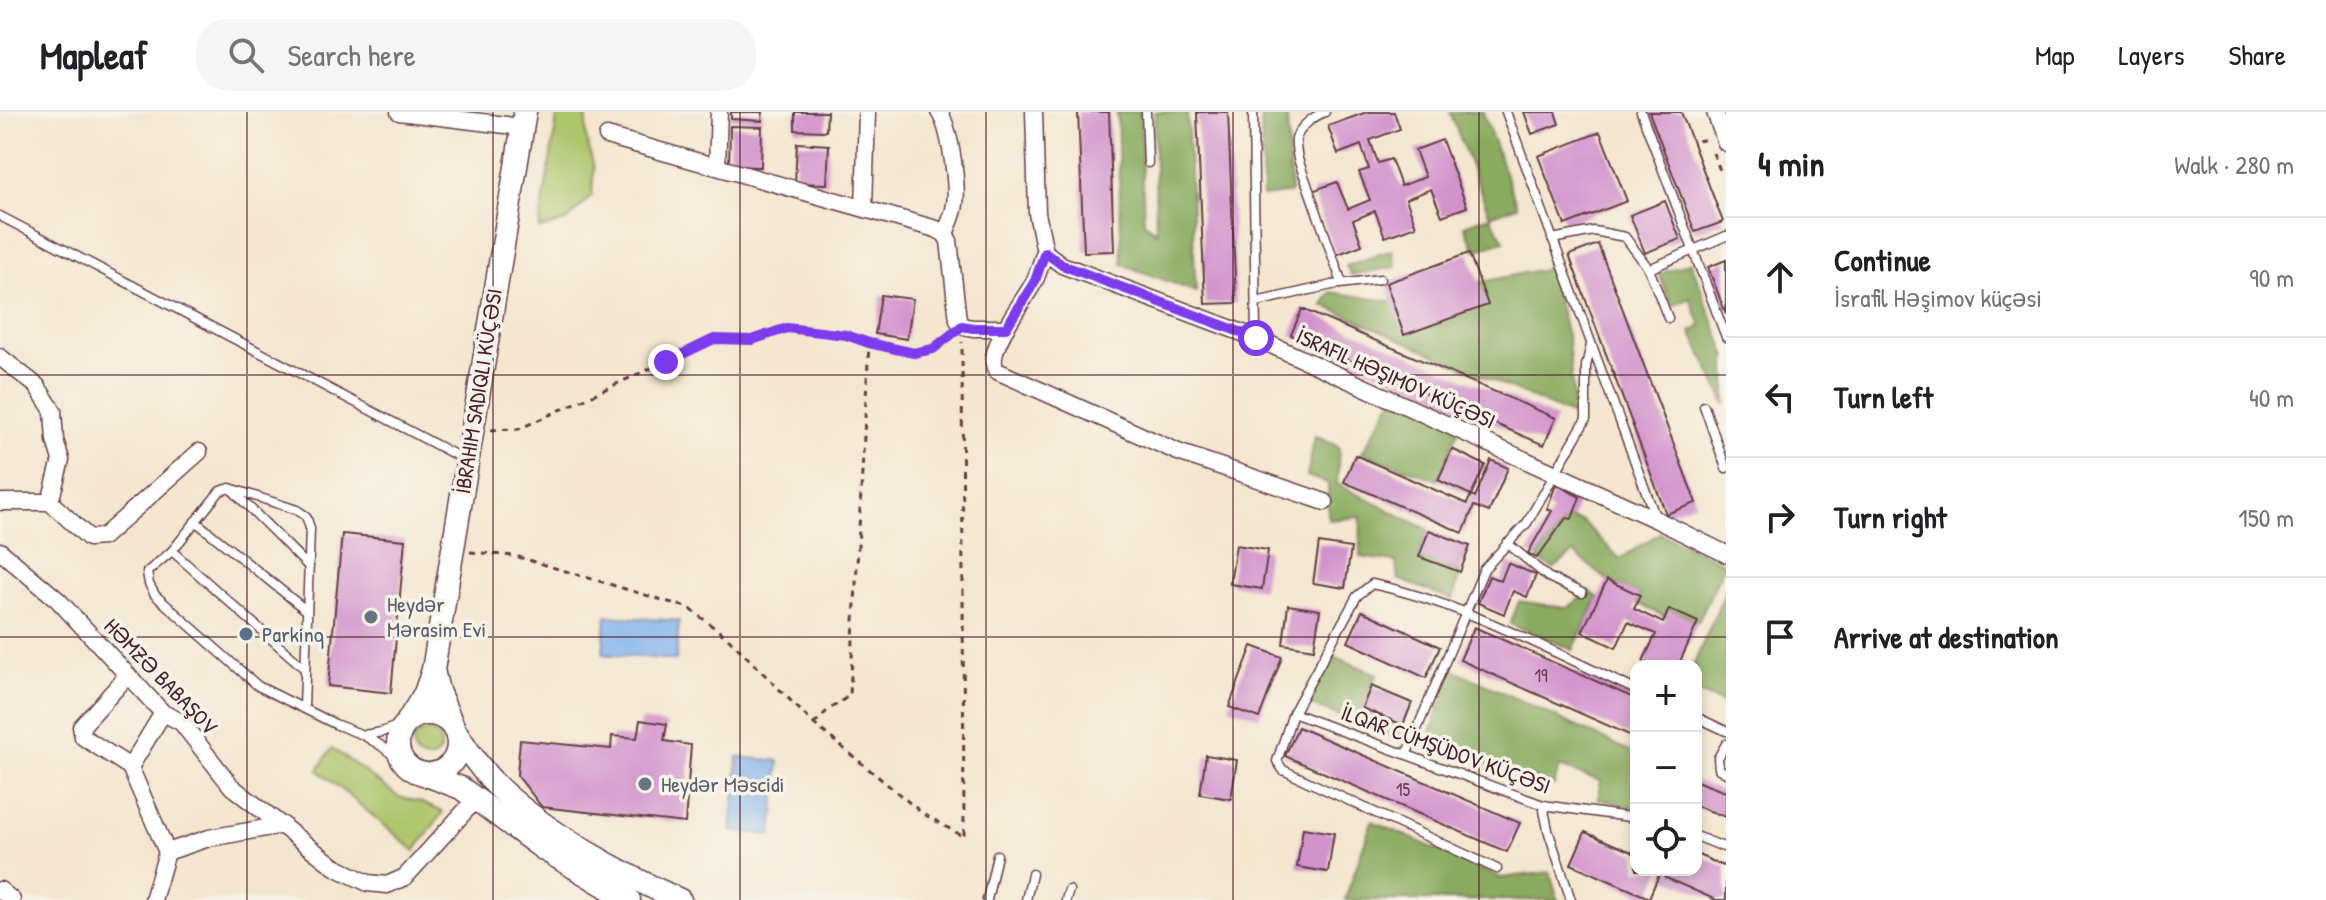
<!DOCTYPE html>
<html lang="en">
<head>
<meta charset="utf-8">
<style>
  :root { --surface:#fff; --page:#f6f6f6; --text:#202124; --muted:#757577; --line:#e0e0e0 }
  body { margin:0; font-family:"Patrick Hand",sans-serif; background:var(--page); color:var(--text) }
  .controls { position:absolute; right:24px; bottom:24px; display:grid; overflow:hidden; border-radius:16px; box-shadow:0 4px 12px #0003 }
  .controls button { width:72px; height:72px; display:grid; place-items:center; padding:0; border:0; border-bottom:2px solid var(--line); background:var(--surface); color:var(--text); font:40px sans-serif }
  .stop { position:absolute; width:24px; height:24px; margin:-18px; border:6px solid #7c3aed; border-radius:50%; background:#fff }
  .stop.end { background:#7c3aed; border-color:#fff; box-shadow:0 2px 8px #0008 }
  .list { margin:0; padding:0; list-style:none }
  h2 { display:flex; justify-content:space-between; align-items:center; height:104px; margin:0; padding:0 32px; font-size:34px }
  h2 small { font-size:26px; font-weight:400; color:var(--muted) }
  .list li { display:grid; grid-template-columns:52px 1fr auto; gap:24px; align-items:center; box-sizing:border-box; height:120px; padding:0 32px; border-top:2px solid var(--line) }
  .list b { display:block; font-size:30px; white-space:nowrap }
  .list p { margin:0; font-size:26px; white-space:nowrap; color:var(--muted) }
  .list em { font-size:26px; font-style:normal; color:var(--muted) }
  .icon { flex:none; width:44px; height:44px; fill:none; stroke:currentColor; stroke-width:2; stroke-linecap:round; stroke-linejoin:round }
  .map { position:relative; flex:none; width:1726px; height:788px; overflow:hidden }
  header { display:flex; align-items:center; gap:48px; box-sizing:border-box; height:112px; padding:0 40px; background:var(--surface); border-bottom:2px solid var(--line) }
  header strong { font-size:38px }
  nav { display:flex; gap:44px; margin-inline-start:auto; font-size:28px }
  .search { width:560px; height:72px; background:var(--page); display:flex; align-items:center; gap:20px; box-sizing:border-box; padding:0 28px; border-radius:32px; color:var(--muted); font-size:30px }
  main { display:flex }
  aside { flex:1; background:var(--surface) }
  .map>svg:first-child { display:block }
  .green { fill:#acc56b; stroke:#7b724b; stroke-width:2 }
  .forest { fill:#89aa5f; stroke:#6a6445; stroke-width:2 }
  .water { fill:#82b3ee; stroke:#66698c; stroke-width:2 }
  .building { fill:#d292cc }
  .lines { fill:none; stroke-linecap:round; stroke-linejoin:round }
  .lane-casing { stroke:#643d44; stroke-width:11 }
  .street-casing { stroke:#643d44; stroke-width:19 }
  .secondary-casing { stroke:#643d44; stroke-width:25 }
  .path { stroke:#643d44; stroke-width:3; stroke-dasharray:6 6; stroke-linecap:butt }
  .lane { stroke:#fff; stroke-width:8 }
  .street { stroke:#fff; stroke-width:16 }
  .secondary { stroke:#fff; stroke-width:22 }
  .route { stroke:#7c3aed; stroke-width:10 }
  .grid { fill:none; stroke:#4a1f2b; stroke-width:2; stroke-opacity:0.55 }
  .worship-dot { fill:#6b7280; stroke:#f7f3e8; stroke-width:3 }
  .service-dot { fill:#5c6f8a; stroke:#f7f3e8; stroke-width:3 }
  .labels { text-anchor:middle; stroke-width:7; stroke-linejoin:round; paint-order:stroke }
  .number-label { font-size:18px; fill:#6c3c53 }
  .street-label { font-size:22px; fill:#4a1f2b; stroke:#f7f3e8 }
  .worship-label { font-size:22px; fill:#5b616d; stroke:#f7f3e8; text-anchor:start }
  .service-label { font-size:22px; fill:#4e5e75; stroke:#f7f3e8; text-anchor:start }
</style>
</head>
<body>
<header>
<strong>Mapleaf</strong>
<div class="search"><svg class="icon" aria-label="search" viewBox="0 0 24 24"><circle cx="10" cy="10" r="6"/><path d="M15 15l6 6"/></svg>Search here</div>
<nav><a>Map</a><a>Layers</a><a>Share</a></nav>
</header>
<main>
<div class="map">
<svg width="1726" height="788" viewBox="0 0 1726 788">
  <rect width="100%" height="100%" fill="#f7f3e8"/>
  <filter id="ink" filterUnits="userSpaceOnUse"><feTurbulence type="fractalNoise" baseFrequency=".0125" numOctaves="2"/><feDisplacementMap in="SourceGraphic" scale="16" xChannelSelector="R" yChannelSelector="G"/><feConvolveMatrix kernelMatrix="1 2 1 2 8 2 1 2 1" color-interpolation-filters="sRGB"/></filter>
  <filter id="wash" filterUnits="userSpaceOnUse"><feTurbulence type="fractalNoise" baseFrequency=".006" numOctaves="4" result="noise"/><feDisplacementMap in="SourceGraphic" scale="32" xChannelSelector="R" yChannelSelector="G"/><feGaussianBlur stdDeviation="1.8" result="paint"/><feColorMatrix in="noise" values="0 0 0 0 0 0 0 0 0 0 0 0 0 0 0 0 0 1.4 0 .05"/><feComposite in="paint" operator="in"/></filter>
  <g filter="url(#wash)">
    <rect width="100%" height="100%" fill="#f4e6cf"/>
    <g class="green">
      <polygon points="558,0 587,0 586,25 594,56 592,83 567,109 539,117"/>
      <circle cx="427" cy="633" r="14"/>
      <polygon points="332,636 399,685 420,690 443,700 415,739 318,658"/>
    </g>
    <g class="forest">
      <polygon points="1117,0 1140,0 1144,110 1156,120 1154,0 1187,0 1196,180 1122,152"/>
      <polygon points="1261,0 1302,0 1287,5 1291,81 1263,85"/>
      <polygon points="1450,0 1483,0 1517,94 1490,104 1504,129 1475,138 1464,113 1490,104"/>
      <polygon points="1392,138 1396,155 1351,163 1346,154"/>
      <polygon points="1691,150 1726,243 1726,293 1691,220 1701,214 1690,186 1672,194 1659,162"/>
      <polygon points="1549,156 1568,227 1575,305 1323,193 1331,180 1388,189"/>
      <polygon points="1398,277 1463,307 1438,368 1362,341"/>
      <polygon points="1315,324 1339,335 1337,372 1429,418 1419,444 1460,460 1453,488 1398,467 1396,450 1360,445 1361,405 1328,408 1328,371 1307,364"/>
      <polygon points="1566,406 1582,409 1620,447 1660,421 1725,452 1698,510 1669,497 1665,505 1637,491 1640,483 1607,468 1574,441 1553,457 1537,446"/>
      <polygon points="1726,478 1726,592 1696,580 1696,554 1693,554"/>
      <polygon points="1589,479 1598,485 1573,538 1510,512 1519,489 1568,496"/>
      <polygon points="1331,543 1377,562 1362,596 1403,613 1397,627 1309,592"/>
      <polygon points="1452,557 1636,642 1636,696 1598,687 1601,669 1559,655 1554,673 1427,633"/>
      <polygon points="1372,709 1501,766 1550,760 1558,788 1345,788"/>
    </g>
    <g class="water">
      <polygon points="606,504 679,509 676,548 603,542"/>
      <polygon points="738,645 779,649 772,723 731,719"/>
    </g>
    <g id="blocks">
      <g class="building">
        <polygon points="731,0 763,0 762,9 731,7"/>
        <polygon points="795,0 827,0 826,19 795,18"/>
        <polygon points="1078,0 1109,0 1114,139 1084,140"/>
        <polygon points="1197,0 1228,0 1236,191 1205,192"/>
        <polygon points="1367,0 1394,0 1400,17 1370,28 1378,51 1391,47 1401,74 1425,65 1415,38 1442,28 1467,95 1442,104 1431,77 1406,87 1416,114 1385,125 1375,99 1353,108 1362,133 1336,143 1312,79 1337,70 1348,97 1370,88 1359,60 1369,57 1361,33 1338,42 1328,14"/>
        <polygon points="1524,0 1555,0 1559,12 1532,22"/>
        <polygon points="1649,0 1681,0 1723,110 1695,120"/>
        <polygon points="730,14 762,15 761,55 729,54"/>
        <polygon points="1600,20 1627,89 1565,113 1538,44"/>
        <polygon points="797,31 829,33 827,72 795,71"/>
        <polygon points="1665,89 1680,127 1645,141 1630,103"/>
        <polygon points="1598,132 1696,391 1666,402 1569,143"/>
        <polygon points="1469,141 1488,193 1404,223 1386,171"/>
        <polygon points="1726,148 1726,202 1708,155"/>
        <polygon points="881,183 913,187 907,227 875,222"/>
        <polygon points="1302,197 1556,306 1544,333 1291,223"/>
        <polygon points="1452,337 1485,353 1471,383 1438,368"/>
        <polygon points="1355,343 1467,392 1471,383 1475,385 1491,348 1508,356 1489,400 1474,394 1463,421 1344,370"/>
        <polygon points="1556,372 1580,385 1572,407 1566,406 1537,446 1528,441 1552,399 1547,397"/>
        <polygon points="1429,418 1470,434 1460,460 1419,445"/>
        <polygon points="342,422 405,428 391,581 328,574"/>
        <polygon points="1319,431 1351,436 1345,476 1313,471"/>
        <polygon points="1236,433 1268,438 1262,477 1230,472"/>
        <polygon points="1508,451 1536,463 1527,485 1513,479 1504,502 1478,491 1489,464 1501,469"/>
        <polygon points="1607,468 1640,483 1634,497 1663,511 1669,497 1698,510 1678,554 1653,554 1643,549 1656,522 1628,510 1616,536 1582,520"/>
        <polygon points="1288,493 1320,498 1314,537 1283,532"/>
        <polygon points="1362,499 1440,535 1426,566 1348,530"/>
        <polygon points="1474,515 1636,587 1636,626 1460,548"/>
        <polygon points="1252,534 1282,545 1259,606 1229,595"/>
        <polygon points="1371,574 1412,591 1403,613 1362,596"/>
        <polygon points="640,608 667,612 664,629 691,633 685,711 542,695 517,663 520,628 611,637 612,624 637,626"/>
        <polygon points="1298,615 1520,711 1507,740 1285,644"/>
        <polygon points="1206,643 1237,648 1231,687 1200,682"/>
        <polygon points="1696,669 1726,680 1726,705 1696,694"/>
        <polygon points="1303,716 1334,721 1328,760 1297,755"/>
        <polygon points="1585,720 1636,742 1636,758 1661,758 1649,786 1571,752"/>
        <polygon points="1696,742 1726,755 1726,788 1716,788 1664,765 1667,758 1696,758"/>
      </g>
    </g>
  </g>
  <g filter="url(#ink)">
    <use href="#blocks" fill-opacity="0" stroke="#643d44" stroke-width="2"/>
    <g class="lines">
      <g class="lane-casing">
        <g id="lane">
          <polyline points="1146,0 1148,51"/>
          <polyline points="1253,0 1256,225"/>
          <path d="M1325,0C1314,4 1300,14 1296,27C1295,32 1297,41 1298,47L1342,171"/>
          <polyline points="1506,0 1656,407"/>
          <polyline points="1641,0 1726,225"/>
          <polyline points="0,104 465,348"/>
          <polyline points="1552,127 1594,119 1625,125 1649,157 1668,206"/>
          <polyline points="1649,157 1726,124"/>
          <polyline points="1256,190 1332,173 1380,167"/>
          <polyline points="1704,294 1726,356"/>
          <polyline points="233,379 309,455"/>
          <polyline points="195,409 307,499"/>
          <polyline points="1507,431 1548,465 1582,481"/>
          <polyline points="172,439 305,557"/>
          <polyline points="304,596 310,416 306,404 297,398 230,376 220,379 172,439 147,460 149,472 155,483 258,574 335,612 363,623 380,633 407,654"/>
          <polyline points="1293,601 1543,693 1636,706"/>
          <polyline points="1696,605 1726,619"/>
          <polyline points="364,623 382,620 404,611"/>
          <polyline points="1726,632 1718,646 1719,657 1726,661"/>
          <polyline points="1407,641 1484,457 1527,411 1586,307 1586,254 1591,233"/>
          <polyline points="1543,693 1548,718 1571,788"/>
          <polyline points="1696,724 1726,736"/>
          <path d="M1497,757L1283,658L1277,649L1293,601L1357,484L1372,472C1463,491 1552,540 1636,578"/>
          <polyline points="987,788 997,743"/>
          <polyline points="1026,788 1032,762"/>
          <polyline points="1066,788 1069,778"/>
        </g>
      </g>
      <g class="street-casing">
        <g id="street">
          <polyline points="399,0 522,15"/>
          <path d="M939,0C950,15 958,73 955,92C954,102 949,112 945,122"/>
          <polyline points="1034,0 1037,101 1045,140"/>
          <polyline points="1715,0 1726,31"/>
          <polyline points="607,24 936,117 945,122 949,129 958,208 962,214 973,216 1006,216"/>
          <polyline points="717,54 719,0"/>
          <polyline points="864,96 867,0"/>
          <polyline points="1045,140 1062,153 1256,226 1657,408 1726,442"/>
          <path d="M1045,140C1041,150 1039,160 1034,170C1025,188 982,241 997,259L1178,340L1325,390"/>
          <polyline points="0,245 37,274 53,299 55,328 61,348 50,390 2,390"/>
          <polyline points="50,390 89,426 103,425 199,340"/>
          <polyline points="0,439 58,488 163,601 181,610 232,675 335,755 368,771 387,773 405,765 477,686"/>
          <polyline points="128,563 81,615 83,625 130,655 167,740 153,788"/>
          <polyline points="130,655 163,601"/>
          <polyline points="167,740 209,726 283,713"/>
          <polyline points="0,778 12,788"/>
        </g>
      </g>
      <g class="secondary-casing">
        <g id="secondary">
          <polyline points="433,558 525,0"/>
          <circle cx="428" cy="632" r="30"/>
          <polyline points="407,610 425,581 433,558 438,579 453,614"/>
          <path d="M458,623C470,642 483,661 500,677C547,721 621,762 680,788"/>
          <polyline points="421,661 461,676 542,736 629,788"/>
        </g>
      </g>
      <g class="path">
        <polyline points="1698,29 1707,27"/>
        <polyline points="1713,41 1722,63"/>
        <polyline points="491,318 519,317 714,227 752,228 787,216 846,223 869,231 914,241 933,237 949,224"/>
        <polyline points="470,440 515,444 689,496 729,527 814,612 922,701 964,725 962,230"/>
        <polyline points="814,612 827,599 850,583 869,231"/>
      </g>
      <use href="#lane" class="lane"/>
      <use href="#street" class="street"/>
      <use href="#secondary" class="secondary"/>
    </g>
  </g>
  <g class="lines" filter="url(#ink)">
    <polyline class="route" points="666,250 714,227 752,228 787,216 846,223 869,231 914,241 933,237 962,214 973,216 1006,216 1035,169 1045,140 1062,153 1256,226"/>
  </g>
  <path class="grid" d="M247,0V788M493,0V788M740,0V788M986,0V788M1233,0V788M1479,0V788M0,263H1726M0,525H1726"/>
  <g class="worship-dot">
    <circle cx="371" cy="505" r="8"/>
    <circle cx="645" cy="672" r="8"/>
  </g>
  <circle class="service-dot" cx="246" cy="522" r="8"/>
  <g class="labels">
    <g class="number-label">
      <text x="1541" y="570">19</text>
      <text x="1403" y="684">15</text>
    </g>
    <g class="street-label">
      <text transform="translate(1396 266) rotate(24)" y="8">İSRAFIL HƏŞIMOV KÜÇƏSI</text>
      <text transform="translate(478 279) rotate(-81)" y="8">İBRAHIM SADIQLI KÜÇƏSI</text>
      <text transform="translate(161 564) rotate(46)" y="8">HƏMZƏ BABAŞOV</text>
      <text transform="translate(1446 637) rotate(20)" y="8">İLQAR CÜMŞÜDOV KÜÇƏSI</text>
    </g>
    <g class="worship-label">
      <text x="387" y="500">Heydər<tspan x="387" dy="25">Mərasim Evi</tspan></text>
      <text x="661" y="680">Heydər Məscidi</text>
    </g>
    <g class="service-label">
      <text x="262" y="530">Parkinq</text>
    </g>
  </g>
</svg>
<div class="controls">
<button>+</button>
<button>−</button>
<button><svg class="icon" aria-label="locate" viewBox="0 0 24 24"><circle cx="12" cy="12" r="6"/><path d="M12 2v4M12 18v4M2 12h4M18 12h4"/></svg></button>
</div>
<div class="stop" style="left:1256px;top:226px"></div>
<div class="stop end" style="left:666px;top:250px"></div>
</div>
<aside>
<h2>4 min<small>Walk · 280 m</small></h2>
<ul class="list">
<li><svg class="icon" aria-label="ahead" viewBox="0 0 24 24"><path d="M12 20V5M6 11l6-6 6 6"/></svg><div><b>Continue</b><p>İsrafil Həşimov küçəsi</p></div><em>90 m</em></li>
<li><svg class="icon" aria-label="left" viewBox="0 0 24 24"><path d="M17 20v-9H6M10 6l-5 5 5 5"/></svg><div><b>Turn left</b></div><em>40 m</em></li>
<li><svg class="icon" aria-label="right" viewBox="0 0 24 24"><path d="M7 20v-9h11M14 6l5 5-5 5"/></svg><div><b>Turn right</b></div><em>150 m</em></li>
<li><svg class="icon" aria-label="arrive" viewBox="0 0 24 24"><path d="M6 21V4h12l-3 4 3 4H6"/></svg><div><b>Arrive at destination</b></div></li>
</ul>
</aside>
</main>
</body>
</html>
